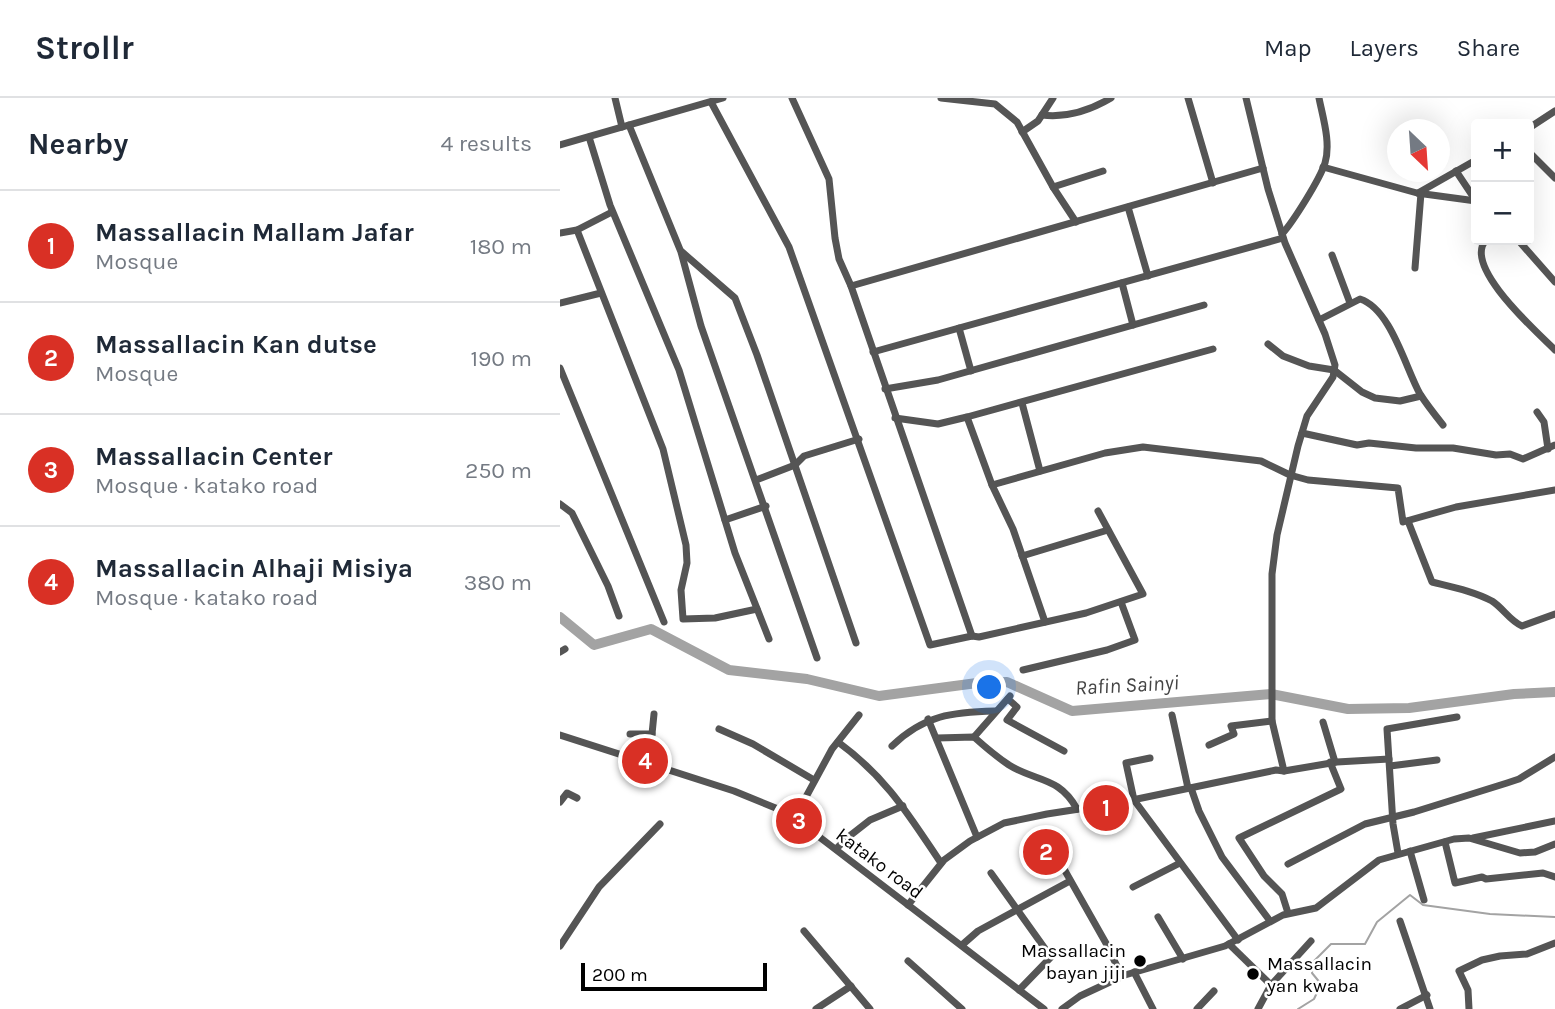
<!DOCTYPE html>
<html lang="en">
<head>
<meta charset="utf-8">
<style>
  :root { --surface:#fff; --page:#f6f6f7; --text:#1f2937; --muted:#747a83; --line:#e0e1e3; --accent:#d93025 }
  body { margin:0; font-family:Karla,sans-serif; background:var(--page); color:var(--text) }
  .controls { position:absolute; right:21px; top:21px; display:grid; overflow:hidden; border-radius:7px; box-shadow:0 7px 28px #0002 }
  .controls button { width:63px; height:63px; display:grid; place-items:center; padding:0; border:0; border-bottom:2px solid var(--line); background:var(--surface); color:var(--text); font:35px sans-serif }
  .compass { position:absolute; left:827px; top:21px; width:63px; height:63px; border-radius:50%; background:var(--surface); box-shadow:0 7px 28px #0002; rotate:155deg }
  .scale { position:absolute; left:21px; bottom:18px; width:186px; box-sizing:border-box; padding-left:7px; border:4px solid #000; border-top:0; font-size:19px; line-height:24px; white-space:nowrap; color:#000; -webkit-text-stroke:5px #fff; paint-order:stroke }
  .you { position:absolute; left:430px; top:590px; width:24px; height:24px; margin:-18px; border:5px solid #fff; border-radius:50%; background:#1a73e8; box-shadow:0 0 0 10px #1a73e833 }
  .badge { display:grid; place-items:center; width:46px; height:46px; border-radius:50%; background:var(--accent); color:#fff; font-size:23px; font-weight:700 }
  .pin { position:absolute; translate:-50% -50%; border:4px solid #fff; box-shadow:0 2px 7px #0006 }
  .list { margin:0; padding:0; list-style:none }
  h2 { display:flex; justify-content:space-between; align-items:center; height:91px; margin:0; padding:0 28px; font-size:30px }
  h2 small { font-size:23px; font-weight:400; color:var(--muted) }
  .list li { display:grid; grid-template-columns:46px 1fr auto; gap:21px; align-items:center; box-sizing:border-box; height:112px; padding:0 28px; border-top:2px solid var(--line) }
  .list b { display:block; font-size:26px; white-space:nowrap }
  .list p { margin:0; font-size:23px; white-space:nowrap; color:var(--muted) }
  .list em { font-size:23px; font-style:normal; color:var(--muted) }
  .map { position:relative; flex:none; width:995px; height:911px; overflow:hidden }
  header { display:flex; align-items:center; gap:42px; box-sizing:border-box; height:98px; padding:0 35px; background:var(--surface); border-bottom:2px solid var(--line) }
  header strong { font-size:33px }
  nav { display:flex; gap:38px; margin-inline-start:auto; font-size:24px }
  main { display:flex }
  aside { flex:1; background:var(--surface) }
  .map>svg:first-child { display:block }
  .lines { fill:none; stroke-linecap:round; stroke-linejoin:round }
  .stream { stroke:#a3a3a3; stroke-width:2 }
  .river { stroke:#a3a3a3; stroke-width:10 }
  .minor { stroke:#555; stroke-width:7 }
  .poi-dot { fill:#000; stroke:#fff; stroke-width:2.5 }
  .labels { text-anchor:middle; stroke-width:5; stroke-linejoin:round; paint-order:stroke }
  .street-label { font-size:19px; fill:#000; stroke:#fff }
  .poi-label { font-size:19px; fill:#000; stroke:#fff; text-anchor:end }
  .water-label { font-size:21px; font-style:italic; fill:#444; stroke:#fff }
</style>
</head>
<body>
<header>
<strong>Strollr</strong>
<nav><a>Map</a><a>Layers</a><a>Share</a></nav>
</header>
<main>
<aside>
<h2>Nearby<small>4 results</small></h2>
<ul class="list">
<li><span class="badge">1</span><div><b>Massallacin Mallam Jafar</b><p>Mosque</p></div><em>180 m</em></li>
<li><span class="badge">2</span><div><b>Massallacin Kan dutse</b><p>Mosque</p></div><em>190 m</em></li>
<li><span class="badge">3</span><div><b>Massallacin Center</b><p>Mosque · katako road</p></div><em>250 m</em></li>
<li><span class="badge">4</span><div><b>Massallacin Alhaji Misiya</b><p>Mosque · katako road</p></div><em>380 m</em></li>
</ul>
</aside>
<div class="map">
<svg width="995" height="911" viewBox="0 0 995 911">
  <rect width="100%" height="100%" fill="#fff"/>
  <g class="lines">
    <polyline class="stream" points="738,911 754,901 761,886 752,875 753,864 771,846 805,846 817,824 850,797 863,807 930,816 995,819"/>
    <polyline class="river" points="0,519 34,547 91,531 169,572 247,581 319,598 417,585 447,584 512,613 711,596 788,611 849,610 954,596 995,594"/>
    <g class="minor">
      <polyline points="55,0 62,29"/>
      <polyline points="232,0 269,81 275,140 279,161 291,188 412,538"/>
      <polyline points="381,0 435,6 457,24 493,89 516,124"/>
      <polyline points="628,0 653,85"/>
      <polyline points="686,0 708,91 725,145 765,236 775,267 773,279 747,318 738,348 717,437 712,476 712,623 724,673"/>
      <polyline points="151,4 229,149 370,547 412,538 419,539 526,515 583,496 538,413"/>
      <path d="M482,17C507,20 529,13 551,0"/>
      <polyline points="69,27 121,154 141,228 257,560"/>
      <polyline points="969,30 995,13"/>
      <polyline points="462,34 478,23 493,0"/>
      <polyline points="29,39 50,107 119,272 175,455 209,541"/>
      <polyline points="0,47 163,0"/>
      <polyline points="969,54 995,80"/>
      <polyline points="763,69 857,95 916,103"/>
      <polyline points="896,73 916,103"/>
      <polyline points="493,89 543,73"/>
      <polyline points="858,95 916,62"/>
      <polyline points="568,109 588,178"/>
      <polyline points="17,132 103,351 126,447 127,465 121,492 123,521 155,520 197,511"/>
      <polyline points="0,135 17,132 52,114"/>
      <path d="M722,136C733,124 760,81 765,65C771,45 763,20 759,0"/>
      <path d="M926,142C902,168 977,234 995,252"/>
      <polyline points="958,142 995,184"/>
      <polyline points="122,154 175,200 197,257 296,545"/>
      <polyline points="772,157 790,205"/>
      <polyline points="855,170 861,95"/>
      <polyline points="562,185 573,227"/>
      <polyline points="291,188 703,70"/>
      <polyline points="0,205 41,195"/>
      <path d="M759,222L800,201C831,211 845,269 860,296C867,307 875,317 883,327"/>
      <polyline points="399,230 411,273"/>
      <polyline points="708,246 723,258 749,268 774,272 802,294 815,300 840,303 861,298"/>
      <polyline points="313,254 723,140"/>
      <polyline points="0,270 104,524"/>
      <polyline points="325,291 378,282 644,207"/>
      <polyline points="462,305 480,373"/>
      <polyline points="977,314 984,324 988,351"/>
      <polyline points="407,319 432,387 453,431 485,524"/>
      <polyline points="335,320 378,326 407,319 653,251"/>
      <polyline points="742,335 797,347 809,345 856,350 893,350 936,357 950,356 963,361 995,347"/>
      <polyline points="196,382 235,367 244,358 299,341"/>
      <polyline points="432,387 545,355 583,349 701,363 730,377 748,382 838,390 843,424 896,409 995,392"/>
      <polyline points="0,406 12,415 48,488 59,518"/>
      <polyline points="165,422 206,408"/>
      <path d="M848,423L872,484C892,489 913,493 932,503C943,510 950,523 962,528L995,516"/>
      <polyline points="462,458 548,432"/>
      <polyline points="0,554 5,551"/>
      <polyline points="463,572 547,552 575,542 561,504"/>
      <polyline points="448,601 457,609 447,622 504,653"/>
      <polyline points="612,617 628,690"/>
      <polyline points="368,621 417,739"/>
      <polyline points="763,624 775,664"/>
      <polyline points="159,631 193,646 254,682"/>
      <polyline points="70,636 92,636"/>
      <polyline points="0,637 174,693 218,711 245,728 484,911"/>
      <polyline points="414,639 450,598"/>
      <path d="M377,640L414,639C424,648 437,659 449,667C476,684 499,678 517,711"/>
      <path d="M278,644C327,680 348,716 381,765"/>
      <polyline points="649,647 674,636 671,628 712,623"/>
      <path d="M332,648C364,617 393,614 435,613"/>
      <polyline points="590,660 566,665 574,702 678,842"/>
      <polyline points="89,666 94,616"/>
      <polyline points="830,668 877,662"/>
      <polyline points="631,690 639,713 662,759 710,823"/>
      <polyline points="0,704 7,695 17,700"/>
      <polyline points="234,721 272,651 299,617"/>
      <polyline points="913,740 995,723"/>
      <polyline points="885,744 895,785 922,779 926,781 983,775 995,779"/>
      <polyline points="276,751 287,740 310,722 343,708"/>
      <polyline points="850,753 864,802"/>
      <polyline points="838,755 833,726 827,631 897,619"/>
      <polyline points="470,761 491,748 547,847 562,879"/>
      <polyline points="728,766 805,726 854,714 947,685 959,681 995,659"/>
      <polyline points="431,775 491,859 459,892"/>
      <polyline points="573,789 620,765"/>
      <polyline points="348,807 384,762 410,743 444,725 487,716 558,705 716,672 724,673 777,664 829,661"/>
      <polyline points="728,815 722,796 704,778 679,740 781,691 770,664"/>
      <polyline points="598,819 623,861"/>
      <polyline points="840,823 870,911"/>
      <polyline points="244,833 310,911"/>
      <polyline points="669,846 711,887"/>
      <polyline points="402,847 418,833 510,783"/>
      <polyline points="0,848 39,789 100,726"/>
      <polyline points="348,863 402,911"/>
      <polyline points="574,874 593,911"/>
      <polyline points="256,911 291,888"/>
      <polyline points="502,911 520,898 565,877 665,848 723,817 756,810 819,762 894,741 909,740 960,755 975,754 995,746"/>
      <polyline points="637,911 654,893"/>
      <polyline points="698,911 711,887 751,843"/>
      <polyline points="840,911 867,897"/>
      <polyline points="909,911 908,892 899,873 922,862 940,858 967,856 995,845"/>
    </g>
  </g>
  <g class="poi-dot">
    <circle cx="580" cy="863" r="7"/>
    <circle cx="693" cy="876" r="7"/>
  </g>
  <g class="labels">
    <g class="street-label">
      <text transform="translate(320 765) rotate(37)" y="7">katako road</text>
    </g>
    <g class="poi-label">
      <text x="566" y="859">Massallacin<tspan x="566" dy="22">bayan jiji</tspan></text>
      <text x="707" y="872" text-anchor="start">Massallacin<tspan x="707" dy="22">yan kwaba</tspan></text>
    </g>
    <g class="water-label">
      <text transform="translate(567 587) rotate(-3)" y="7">Rafin Sainyi</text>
    </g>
  </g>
</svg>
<div class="controls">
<button>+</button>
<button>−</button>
</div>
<svg class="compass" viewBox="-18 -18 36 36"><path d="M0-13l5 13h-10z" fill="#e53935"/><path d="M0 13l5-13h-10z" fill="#747a83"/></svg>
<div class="scale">200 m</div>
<div class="you"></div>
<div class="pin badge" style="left:546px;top:710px">1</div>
<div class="pin badge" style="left:486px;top:754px">2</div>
<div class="pin badge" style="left:239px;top:723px">3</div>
<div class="pin badge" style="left:85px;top:663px">4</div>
</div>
</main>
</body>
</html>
